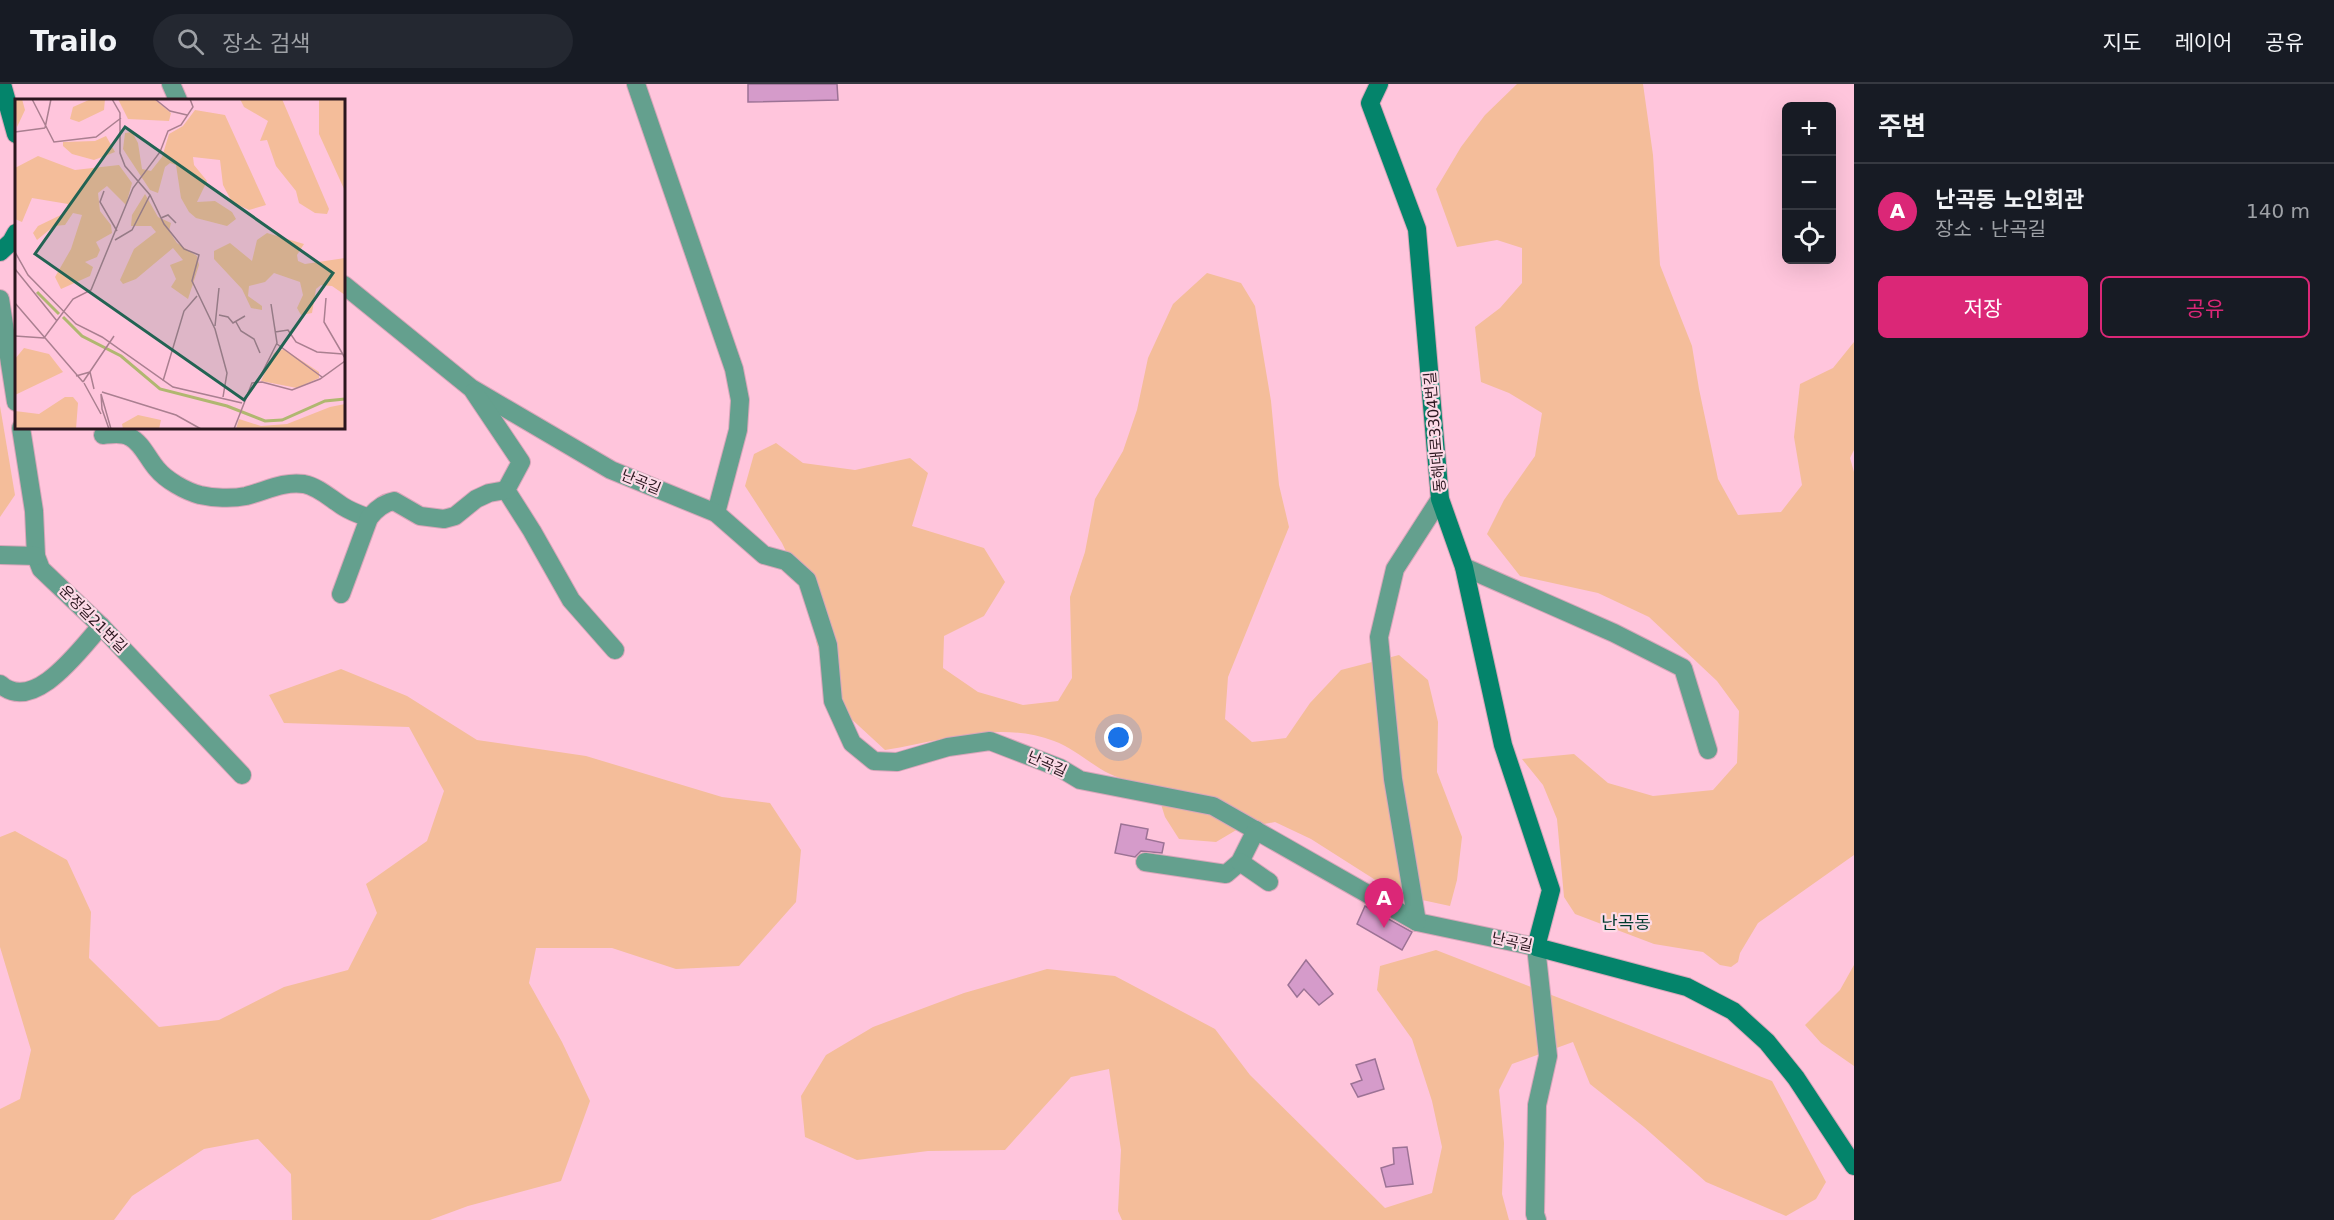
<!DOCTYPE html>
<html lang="ko">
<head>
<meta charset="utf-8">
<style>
  :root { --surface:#171b24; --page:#242831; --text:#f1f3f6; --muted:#9ea1a6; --line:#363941; --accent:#db2777 }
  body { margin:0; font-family:"DejaVu Sans","Noto Sans KR",sans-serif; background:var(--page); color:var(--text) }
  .controls { position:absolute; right:18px; top:18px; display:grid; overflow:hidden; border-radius:9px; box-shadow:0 6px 24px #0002 }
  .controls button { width:54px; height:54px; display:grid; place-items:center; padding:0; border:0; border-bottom:2px solid var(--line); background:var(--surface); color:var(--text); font:30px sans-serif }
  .you { position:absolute; left:1119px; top:654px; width:21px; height:21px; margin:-15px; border:4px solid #fff; border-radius:50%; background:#1a73e8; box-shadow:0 0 0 9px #1a73e833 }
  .badge { display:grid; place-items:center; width:39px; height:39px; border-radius:50%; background:var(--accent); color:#fff; font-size:20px; font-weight:700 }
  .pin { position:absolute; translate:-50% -50px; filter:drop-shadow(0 2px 3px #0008) }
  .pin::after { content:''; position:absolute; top:32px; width:21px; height:18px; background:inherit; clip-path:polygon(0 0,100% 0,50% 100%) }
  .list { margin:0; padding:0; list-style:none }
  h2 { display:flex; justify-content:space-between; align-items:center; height:78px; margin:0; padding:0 24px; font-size:26px }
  h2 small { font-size:20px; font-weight:400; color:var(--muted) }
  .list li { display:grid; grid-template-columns:39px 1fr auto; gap:18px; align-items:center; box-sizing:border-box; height:96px; padding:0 24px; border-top:2px solid var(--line) }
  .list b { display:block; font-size:22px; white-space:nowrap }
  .list p { margin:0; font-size:20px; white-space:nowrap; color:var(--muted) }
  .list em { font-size:20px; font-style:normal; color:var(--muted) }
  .actions { display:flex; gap:12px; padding:18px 24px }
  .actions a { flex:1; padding:14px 0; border:2px solid var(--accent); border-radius:9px; text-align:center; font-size:21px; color:var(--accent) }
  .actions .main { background:var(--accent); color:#fff }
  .icon { flex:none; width:33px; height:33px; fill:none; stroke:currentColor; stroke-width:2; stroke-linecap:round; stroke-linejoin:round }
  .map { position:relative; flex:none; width:1854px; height:1136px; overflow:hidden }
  header { display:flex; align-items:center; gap:36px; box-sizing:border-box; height:84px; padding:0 30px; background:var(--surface); border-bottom:2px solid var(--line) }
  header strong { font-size:28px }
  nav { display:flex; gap:33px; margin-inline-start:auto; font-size:21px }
  .search { width:420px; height:54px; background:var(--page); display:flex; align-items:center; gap:15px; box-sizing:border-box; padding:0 21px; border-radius:33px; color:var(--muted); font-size:22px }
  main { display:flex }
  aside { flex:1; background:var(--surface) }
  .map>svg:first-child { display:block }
  .green { fill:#f4bd9a }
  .building { fill:#d59bca; stroke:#9c7295; stroke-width:1.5 }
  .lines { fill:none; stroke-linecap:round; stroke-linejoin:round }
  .street-casing { stroke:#d9a6ba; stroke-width:20 }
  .secondary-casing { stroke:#d9a6ba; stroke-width:20 }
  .street { stroke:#64a08e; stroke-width:18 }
  .secondary { stroke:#04846b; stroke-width:18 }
  .labels { text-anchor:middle; stroke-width:4.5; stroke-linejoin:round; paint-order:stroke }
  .street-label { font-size:15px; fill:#2a161e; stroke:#fddae7 }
  .quarter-label { font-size:18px; fill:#003b2e; stroke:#fddae7 }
  .inset-river { fill:none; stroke:#b0b770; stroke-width:3 }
  .inset-road { fill:none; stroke:#aa7f90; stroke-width:1.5 }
  .view { fill:#226353; fill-opacity:0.15; stroke:#226353; stroke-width:3 }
  .inset-edge { fill:none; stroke:#2a161e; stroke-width:3 }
</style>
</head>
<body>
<header>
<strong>Trailo</strong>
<div class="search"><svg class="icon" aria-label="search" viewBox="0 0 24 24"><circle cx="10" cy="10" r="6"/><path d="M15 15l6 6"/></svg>장소 검색</div>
<nav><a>지도</a><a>레이어</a><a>공유</a></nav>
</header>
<main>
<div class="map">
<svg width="1854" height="1136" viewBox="0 0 1854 1136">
  <rect width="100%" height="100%" fill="#ffc5dc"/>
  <g class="green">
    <polygon points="1517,0 1643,0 1653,71 1660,181 1692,262 1699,305 1718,395 1738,431 1781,428 1802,401 1794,353 1800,300 1833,284 1854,258 1854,366 1850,374 1854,388 1854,771 1758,839 1740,869 1738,878 1731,883 1720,881 1703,868 1654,860 1575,830 1564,813 1557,735 1543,701 1522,675 1574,670 1608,699 1653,712 1713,706 1737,679 1739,627 1717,597 1649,533 1598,509 1520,492 1487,450 1504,416 1535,372 1542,329 1509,309 1481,298 1475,243 1500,224 1522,199 1522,164 1497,156 1457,163 1436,105 1461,63 1485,31"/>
    <path d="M1207,189L1241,199L1255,222L1271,317L1279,401L1289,443L1228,593L1225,635L1252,658L1286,654L1310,619L1341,586L1399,571L1428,596L1438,638L1437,688L1462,753L1457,796L1450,822L1399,811L1311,755L1275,738L1238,745L1216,758L1179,755L1165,733L1155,701C1141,698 1123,697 1110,690C1091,681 1074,664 1054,657C997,636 943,657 885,666L833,618L816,557L814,526L782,459L745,402L754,370L776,359L803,379L855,386L910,374L928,389L912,442L984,464L1005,498L984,532L944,552L943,584L978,608L1023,621L1058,617L1072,594L1070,513L1085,468L1095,415L1123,367L1137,326L1148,274L1173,220Z"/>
    <polygon points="0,322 15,411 0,433"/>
    <polygon points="341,585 407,612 477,656 586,672 722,713 770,719 801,766 796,818 739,882 676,885 612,864 536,864 529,899 562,958 590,1017 561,1097 468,1122 430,1136 292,1136 291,1090 258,1055 204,1065 132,1112 114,1136 0,1136 0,1025 20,1015 31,966 0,863 0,753 15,747 67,776 91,828 89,874 159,943 219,936 284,903 348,886 377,829 366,800 427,757 444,707 409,643 284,639 269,611"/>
    <polygon points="1436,866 1772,997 1826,1098 1816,1115 1786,1132 1706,1098 1644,1043 1590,1000 1573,958 1512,980 1499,1006 1504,1059 1502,1110 1509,1136 1122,1136 1118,1127 1121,1066 1109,985 1071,993 1005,1066 928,1067 857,1076 805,1053 801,1012 826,971 873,943 964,909 1047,885 1115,892 1215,945 1250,991 1385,1124 1432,1109 1442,1063 1432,1017 1412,955 1377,906 1380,882"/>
    <polygon points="1854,881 1854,982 1821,959 1805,941 1840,906"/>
  </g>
  <g class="building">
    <polygon points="748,0 837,0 838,16 748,18"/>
    <polygon points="1121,740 1148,745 1146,755 1164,759 1162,769 1141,767 1135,773 1115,769"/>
    <polygon points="1365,822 1412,848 1402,866 1357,840"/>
    <polygon points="1306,876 1333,910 1319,921 1304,905 1297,913 1288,901"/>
    <polygon points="1375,975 1384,1005 1358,1013 1351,1000 1362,996 1356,981"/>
    <polygon points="1407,1063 1413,1100 1386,1103 1381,1084 1394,1080 1393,1064"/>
  </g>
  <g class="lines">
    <g class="street-casing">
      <g id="street">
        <polyline points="171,0 178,16"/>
        <polyline points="636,0 734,285 740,316 738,346 716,429"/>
        <polyline points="344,201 471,304 611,386 716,429 764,471 786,477 807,496 828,561 833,617 852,659 874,677 897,678 948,663 990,657 1060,684 1080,696 1213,722 1417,838 1536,863 1548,972 1537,1021 1535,1130 1537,1136"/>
        <polyline points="0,215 16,318"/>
        <polyline points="474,308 521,378 506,406 532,447 571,516 615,566"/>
        <polyline points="21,344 34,427 36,472 41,485 101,542 242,691"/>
        <path d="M103,351C112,350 122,348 130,353C142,359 148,375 157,385C166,396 185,407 200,411C213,414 232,415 246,412C266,407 283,397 304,400C319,403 331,415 344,423C352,428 361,431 369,434"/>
        <polyline points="0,471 36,472"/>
        <polyline points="1464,483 1614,549 1683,584 1708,666"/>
        <path d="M341,510L369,434C376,425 383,419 394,417L420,432L444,435L455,432L476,415L489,409L506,406"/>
        <path d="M0,600C34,631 81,564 101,542"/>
        <polyline points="1145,778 1226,790 1240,778 1256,746"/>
        <polyline points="1240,778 1269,798"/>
        <polyline points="1417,838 1393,695 1379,553 1395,485 1440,415"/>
      </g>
    </g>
    <g class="secondary-casing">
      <g id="secondary">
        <polyline points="2,0 16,50"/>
        <polyline points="1379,0 1370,19 1417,145 1440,415 1464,483 1503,661 1551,806 1536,863 1687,903 1733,927 1767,958 1796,994 1854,1082"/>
        <polyline points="0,168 11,158 16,149"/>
      </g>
    </g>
    <use href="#street" class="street"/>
    <use href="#secondary" class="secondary"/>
  </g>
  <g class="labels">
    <g class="street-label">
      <text transform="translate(1435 348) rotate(-95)" y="5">동해대로3304번길</text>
      <text transform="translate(641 398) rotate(22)" y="5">난곡길</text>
      <text transform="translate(93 535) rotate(45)" y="5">운정길21번길</text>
      <text transform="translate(1047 680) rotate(24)" y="5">난곡길</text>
      <text transform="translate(1512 858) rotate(12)" y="5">난곡길</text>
    </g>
    <g class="quarter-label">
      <text x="1626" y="845">난곡동</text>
    </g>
  </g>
  <g transform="translate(15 15)">
    <rect width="330" height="330" fill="#ffc5dc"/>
    <path d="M0,0H7L10,11L2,28ZM76,0H90L89,11L64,23L55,20L58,8ZM103,0H139L156,14L154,22L113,20ZM225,0H267L314,110L312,115L300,114L284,104L281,92L261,67L252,41L245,42L253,22L229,8ZM304,0H330V92L304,35ZM180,11L210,16L251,106L234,111L217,103L208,86L205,61L178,58L179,66L192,82L182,103L200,102L217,113L221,120L212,127L181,119L174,113L166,99L161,66L155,64L150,68L143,94L135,91L108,50L110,34L117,33L123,44L127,70L136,72L147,58L154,35L168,27ZM91,37L100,53L79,61L57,55L48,47V43L80,42ZM23,57L60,71L104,66L117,84L111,106L92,87L83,94L85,112L96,126L97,134L81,143L85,151L82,158L70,163L78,168L75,177L46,190L40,178L56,150L67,116L58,114L50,126L39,127L22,141L18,134L23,127L50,114L53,105L17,99L7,123L0,120V69ZM130,95L143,118L156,124L154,132L162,144L182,157L184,166L173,200L156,188L161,180L155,166L168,161L158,149L121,180L108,185L105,181L119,150L141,133L136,127H116L117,116ZM252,134L289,145L282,156L283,162L290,165L330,159V196L317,187L306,186L301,190L297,214L286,216L282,209L288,196L285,183L259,174L250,183L234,187L233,197L247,207V211L236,209L227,190L199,160V152L215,144L237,162L242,141ZM9,249L34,255L48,273L0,296V260ZM269,250L304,273V279L282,289L246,282L259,254ZM50,298H58L63,304L61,330H0V312L24,315ZM330,305V330H221L224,320L246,327L272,325L315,308ZM123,316L146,321L144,330H108L107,325Z" fill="#f4bd9a"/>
    <path class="inset-river" d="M22,193L44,215M48,218L67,237L106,257L145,290L212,307L250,322L267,321L310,302L330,300"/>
    <path class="inset-road" d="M17,0L39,43L81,38L106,19M97,0L105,14V54L110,67L135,96L149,125L169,150L184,156L177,182L200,230L212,274L208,298M140,0L155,12L172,16M30,29L36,0M0,33L30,29M89,92L85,103L102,132M146,119L153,116L161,124M100,141L117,131L135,96M0,153L13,176L61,225L87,238L158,288L227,304M0,170L42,222M311,199L309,223L330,259M0,204L68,283M204,216L213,218L218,224L230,217M221,223L226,232L239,240L245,254M200,227L204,189M260,233L273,231L281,243L302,253L328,255M0,237L29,239L58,200L76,191L118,89L145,53L153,32L166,26L178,8L175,0M262,245L307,278M61,277L75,273L79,290M148,282L169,212L182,197M243,282L262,244L256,205M68,283L99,237M69,284L86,315M87,293L161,316L186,330M94,330L87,310L86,295L96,330M219,330L237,284L247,283L277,291L305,280L330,262"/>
    <path class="view" d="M110,28L318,174L229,301L20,155Z"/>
    <rect width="330" height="330" class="inset-edge"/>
  </g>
</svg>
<div class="controls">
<button>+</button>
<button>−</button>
<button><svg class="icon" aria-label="locate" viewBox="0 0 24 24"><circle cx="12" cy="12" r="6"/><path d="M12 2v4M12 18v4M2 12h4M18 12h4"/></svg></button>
</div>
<div class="you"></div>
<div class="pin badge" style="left:1384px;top:844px">A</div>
</div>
<aside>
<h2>주변<small></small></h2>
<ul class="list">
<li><span class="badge">A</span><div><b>난곡동 노인회관</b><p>장소 · 난곡길</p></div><em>140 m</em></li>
</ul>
<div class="actions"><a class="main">저장</a><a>공유</a></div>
</aside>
</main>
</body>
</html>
